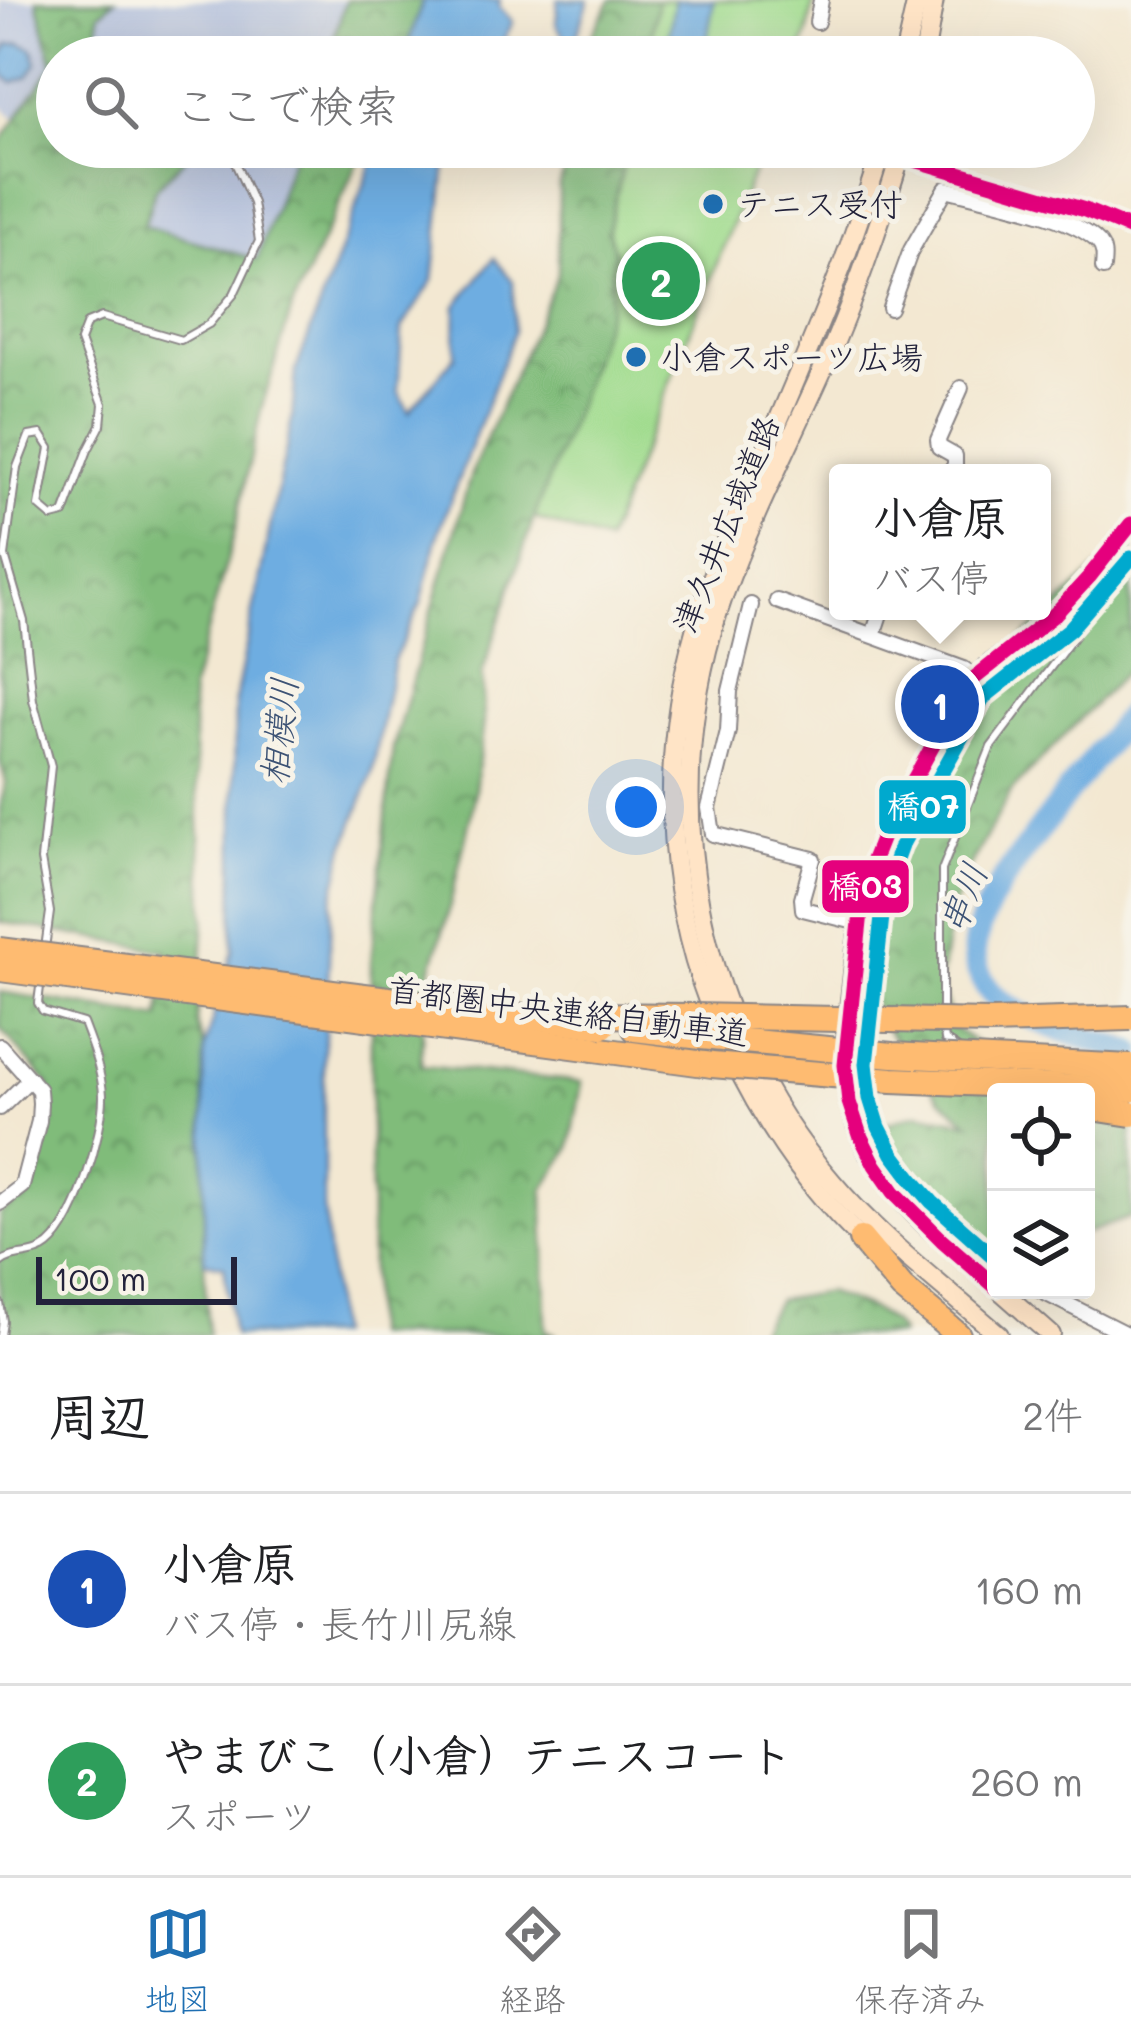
<!DOCTYPE html>
<html lang="ja">
<head>
<meta charset="utf-8">
<style>
  :root { --surface:#fff; --page:#f6f6f6; --text:#202124; --muted:#757577; --line:#e0e0e0; --accent:#1f6fb2 }
  body { margin:0; font-family:Mali,"Klee One",sans-serif; background:var(--page); color:var(--text) }
  .controls { position:absolute; right:36px; bottom:36px; display:grid; overflow:hidden; border-radius:12px; box-shadow:0 12px 48px #0002 }
  .controls button { width:108px; height:108px; display:grid; place-items:center; padding:0; border:0; border-bottom:3px solid var(--line); background:var(--surface); color:var(--text); font:60px sans-serif }
  .scale { position:absolute; left:36px; bottom:30px; width:201px; box-sizing:border-box; padding-left:12px; border:6px solid #22223b; border-top:0; font-size:33px; line-height:42px; white-space:nowrap; color:#22223b; -webkit-text-stroke:9px #f7f3e8; paint-order:stroke }
  .you { position:absolute; left:636px; top:807px; width:42px; height:42px; margin:-30px; border:9px solid #fff; border-radius:50%; background:#1a73e8; box-shadow:0 0 0 18px #1a73e833 }
  .badge { display:grid; place-items:center; width:78px; height:78px; border-radius:50%; background:var(--accent); color:#fff; font-size:39px; font-weight:700 }
  .pin { position:absolute; translate:-50% -50%; border:6px solid #fff; box-shadow:0 3px 12px #0006 }
  .popup { position:absolute; left:829px; top:464px; width:222px; height:156px; box-sizing:border-box; display:grid; place-content:center; border-radius:12px; background:var(--surface); filter:drop-shadow(0 3px 9px #0005); font-size:39px; white-space:nowrap; color:var(--muted) }
  .popup b { font-size:45px; color:var(--text) }
  .popup::after { content:''; position:absolute; left:50%; top:100%; margin-left:-24px; border:24px solid transparent; border-top-color:var(--surface) }
  .list { margin:0; padding:0; list-style:none }
  h2 { display:flex; justify-content:space-between; align-items:center; height:156px; margin:0; padding:0 48px; font-size:51px }
  h2 small { font-size:39px; font-weight:400; color:var(--muted) }
  .list li { display:grid; grid-template-columns:78px 1fr auto; gap:36px; align-items:center; box-sizing:border-box; height:192px; padding:0 48px; border-top:3px solid var(--line) }
  .list b { display:block; font-size:45px; white-space:nowrap }
  .list p { margin:0; font-size:39px; white-space:nowrap; color:var(--muted) }
  .list em { font-size:39px; font-style:normal; color:var(--muted) }
  .icon { flex:none; width:66px; height:66px; fill:none; stroke:currentColor; stroke-width:2; stroke-linecap:round; stroke-linejoin:round }
  .map { position:relative; flex:none; width:1131px; height:1335px; overflow:hidden }
  .search { position:absolute; background:var(--surface); box-shadow:0 12px 48px #0002; left:36px; right:36px; top:36px; height:132px; display:flex; align-items:center; gap:30px; box-sizing:border-box; padding:0 42px; border-radius:66px; color:var(--muted); font-size:45px }
  .sheet { height:540px; background:var(--surface) }
  nav { display:flex; justify-content:space-around; align-items:center; box-sizing:border-box; height:168px; border-top:3px solid var(--line); background:var(--surface); font-size:33px; color:var(--muted) }
  nav a { display:grid; justify-items:center; gap:6px }
  nav .on { color:var(--accent) }
  .map>svg:first-child { display:block }
  .industrial { fill:#b9c5de }
  .forest { fill:url(#forest-crowns); stroke:#516f5a; stroke-width:3 }
  .garden { fill:#a1dc8f; stroke:#627f65; stroke-width:3 }
  .water { fill:#6eade1; stroke:#48688e; stroke-width:3 }
  .lines { fill:none; stroke-linecap:round; stroke-linejoin:round }
  .river { stroke:#6eade1; stroke-width:24 }
  .service-casing { stroke:#8a8586; stroke-width:10 }
  .minor-casing { stroke:#8a8586; stroke-width:18 }
  .secondary-casing { stroke:#8a8586; stroke-width:22 }
  .motorway-casing { stroke:#8a8586; stroke-width:28 }
  .service { stroke:#fff; stroke-width:6 }
  .minor { stroke:#fff; stroke-width:14 }
  .secondary { stroke:#ffe4c6; stroke-width:18 }
  .motorway { stroke:#febb71; stroke-width:24 }
  .motorway-bridge-casing { stroke:#8a8586; stroke-width:28; stroke-linecap:butt }
  .motorway-bridge { stroke:#febb71; stroke-width:24 }
  .bus-1-casing { stroke:#f7f3e8; stroke-width:24 }
  .bus-2-casing { stroke:#f7f3e8; stroke-width:24 }
  .bus-1 { stroke:#e5007d; stroke-width:15 }
  .bus-2 { stroke:#00a9ce; stroke-width:15 }
  .poi-dot { fill:#1f6fb2; stroke:#f7f3e8; stroke-width:4.5 }
  .labels { text-anchor:middle; stroke-width:10; stroke-linejoin:round; paint-order:stroke }
  .poi-label { font-size:33px; fill:#22223b; stroke:#f7f3e8; text-anchor:start }
  .street-label { font-size:33px; fill:#22223b; stroke:#f7f3e8 }
  .water-label { font-size:36px; font-style:italic; fill:#3d5375; stroke:#f7f3e8 }
  .line-badge { stroke:#f7f3e8; stroke-width:4.5 }
  .badge-label { font-size:33px; text-anchor:middle; font-weight:bold; fill:#fff }
</style>
</head>
<body>
<div class="map">
<svg width="1131" height="1335" viewBox="0 0 1131 1335">
  <defs>
    <pattern id="forest-crowns" width="20" height="18" patternUnits="userSpaceOnUse" patternTransform="scale(3)"><rect width="20" height="18" fill="#80bc7a"/><path d="M2 6a3 3 0 1 1 6 0M12 15a3 3 0 1 1 6 0" fill="none" stroke="#689865"/></pattern>
  </defs>
  <rect width="100%" height="100%" fill="#f7f3e8"/>
  <filter id="ink" filterUnits="userSpaceOnUse"><feTurbulence type="fractalNoise" baseFrequency=".00833" numOctaves="2"/><feDisplacementMap in="SourceGraphic" scale="24" xChannelSelector="R" yChannelSelector="G"/><feConvolveMatrix kernelMatrix="1 2 1 2 8 2 1 2 1" color-interpolation-filters="sRGB"/></filter>
  <filter id="wash" filterUnits="userSpaceOnUse"><feTurbulence type="fractalNoise" baseFrequency=".004" numOctaves="4" result="noise"/><feDisplacementMap in="SourceGraphic" scale="48" xChannelSelector="R" yChannelSelector="G"/><feGaussianBlur stdDeviation="2.7" result="paint"/><feColorMatrix in="noise" values="0 0 0 0 0 0 0 0 0 0 0 0 0 0 0 0 0 1.4 0 .05"/><feComposite in="paint" operator="in"/></filter>
  <g filter="url(#wash)">
    <rect width="100%" height="100%" fill="#f3e8d2"/>
    <g class="industrial">
      <polygon points="0,0 353,0 334,57 57,57 57,74 18,121 0,105"/>
      <polygon points="142,147 304,147 263,270 130,228"/>
    </g>
    <g class="forest">
      <polygon points="37,0 115,0 99,14 98,35 102,57 57,57 57,147 186,147 189,154 155,189 144,226 257,260 296,147 365,147 293,305 261,410 233,539 191,689 205,920 197,1023 204,1048 204,1262 208,1335 0,1335 0,1213 31,1196 48,1121 50,1086 0,1028 0,992 160,1018 167,951 0,922 0,807 6,782 0,760 0,143 53,65"/>
      <polygon points="346,0 423,0 404,57 328,57"/>
      <polygon points="611,0 658,0 648,57 588,57 591,36"/>
      <polygon points="574,147 628,147 608,230 615,253 609,309 577,405 534,518 482,674 484,721 473,805 447,918 424,993 421,1066 582,1082 570,1149 544,1189 546,1330 557,1335 371,1335 371,962 393,747 471,474 558,275 559,185"/>
      <polygon points="1131,537 1131,666 1012,790 964,877 950,918 940,983 953,1027 1049,1092 996,1092 996,1259 985,1254 892,1169 887,1123 918,1113 969,1122 941,1099 879,1020 858,945 879,858 976,683"/>
      <polygon points="1086,1093 1131,1100 1131,1217 1086,1233"/>
      <path d="M827,1292C851,1302 889,1311 901,1335H755L778,1300Z"/>
    </g>
    <g class="garden">
      <polygon points="658,0 814,0 807,35 799,57 648,57"/>
      <polygon points="628,147 763,147 606,542 534,518 577,405 609,309 615,253 608,230"/>
    </g>
    <g class="water">
      <polygon points="423,0 500,0 499,7 513,22 495,57 404,57"/>
      <polygon points="558,0 589,0 572,50 556,24"/>
      <polygon points="675,0 714,0 704,57 665,57"/>
      <polygon points="20,43 33,49 37,63 28,77 13,82 4,76 0,59 8,45"/>
      <polygon points="378,147 448,147 433,280 402,328 398,391 409,412 455,356 456,306 494,258 513,281 514,332 439,531 421,603 394,660 372,774 345,847 332,903 324,1055 324,1207 336,1335 233,1335 224,1266 204,1262 204,1048 233,951 235,701 292,419 296,370"/>
    </g>
    <g class="lines">
      <path class="river" d="M1131,713C1098,753 1066,794 1035,836C1013,866 985,901 976,939C971,959 980,983 996,997C1025,1022 1094,1040 1131,1052"/>
    </g>
  </g>
  <g filter="url(#ink)">
    <g class="lines">
      <g class="service-casing">
        <g id="service">
          <polyline points="45,948 50,912 41,860 51,766 33,700 24,621 5,556 17,467 29,436 41,434 50,448 39,506 52,517 64,514 88,450 101,425 103,404 80,341 87,323 102,317 181,340 209,324 234,294 259,241 253,203 228,147"/>
          <polyline points="942,1012 942,870 991,747 1090,615 1075,600"/>
          <polyline points="943,1025 945,1040 957,1048"/>
          <path d="M0,1263C13,1252 29,1257 43,1249C75,1232 104,1130 103,1095C102,1072 91,1044 83,1023L43,1011L38,1003L41,979"/>
          <polyline points="0,1303 3,1321 1,1335"/>
        </g>
      </g>
      <g class="minor-casing">
        <g id="minor">
          <polyline points="817,22 821,0"/>
          <path d="M890,308L911,250L946,189C983,199 1073,215 1098,242C1105,249 1104,258 1103,268"/>
          <polyline points="950,473 955,465 955,456 939,447 938,440 961,388"/>
          <polyline points="777,601 964,669 974,676"/>
          <polyline points="751,605 730,691 728,731 709,808 713,834 813,859 802,898 803,909 859,923"/>
          <polyline points="873,635 881,611"/>
          <polyline points="0,1046 39,1090 40,1103 39,1121 22,1186 0,1203"/>
          <polyline points="0,1108 30,1079"/>
          <polyline points="1039,1290 1128,1335"/>
        </g>
      </g>
      <g class="secondary-casing">
        <g id="secondary">
          <polyline points="904,57 917,0"/>
          <polyline points="924,57 934,0"/>
          <path d="M903,147C883,214 861,280 834,344C798,428 755,508 724,594C653,793 693,1021 832,1182C881,1240 942,1285 999,1335"/>
          <polyline points="890,153 1085,210 1131,229"/>
          <path d="M870,1247C808,1191 763,1122 728,1048C666,919 656,768 695,631C711,572 737,517 761,461C805,358 851,255 882,147"/>
          <path d="M996,1287C923,1223 848,1171 845,1065C845,1034 850,1003 853,973C859,926 861,880 882,837L967,684C989,661 1018,646 1043,625C1077,597 1103,559 1131,524"/>
          <polyline points="1000,1290 1051,1335"/>
        </g>
      </g>
      <g class="motorway-casing">
        <g id="motorway">
          <polyline points="579,1015 693,1016"/>
          <polyline points="635,1029 701,1037"/>
          <polyline points="594,1049 712,1065"/>
          <polyline points="861,1239 902,1288 958,1335"/>
        </g>
      </g>
      <use href="#service" class="service"/>
      <use href="#minor" class="minor"/>
      <use href="#secondary" class="secondary"/>
      <use href="#motorway" class="motorway"/>
      <g class="motorway-bridge-casing">
        <g id="motorway-bridge">
          <polyline points="0,950 603,1026"/>
          <polyline points="0,969 594,1049"/>
          <polyline points="693,1016 990,1022 1131,1018"/>
          <polyline points="701,1037 893,1055 1131,1067"/>
          <polyline points="712,1065 892,1080 1131,1090"/>
          <polyline points="1086,1107 1131,1114"/>
        </g>
      </g>
      <use href="#motorway-bridge" class="motorway-bridge"/>
      <g class="bus-1-casing">
        <g id="bus-1">
          <polyline points="882,147 881,150 1085,210 1131,229"/>
          <polyline points="996,1287 942,1240 894,1192 875,1165 860,1135 849,1102 845,1065 862,903 869,870 882,837 967,684 1055,614 1089,577 1131,524"/>
        </g>
      </g>
      <g class="bus-2-casing">
        <polyline id="bus-2" points="996,1259 932,1202 911,1178 893,1154 879,1127 870,1098 866,1064 883,907 890,876 901,846 984,697 1070,629 1131,558"/>
      </g>
      <use href="#bus-1" class="bus-1"/>
      <use href="#bus-2" class="bus-2"/>
    </g>
  </g>
  <g class="poi-dot">
    <circle cx="713" cy="204" r="12"/>
    <circle cx="636" cy="357" r="12"/>
  </g>
  <g class="labels">
    <g class="poi-label">
      <text x="737" y="216">テニス受付</text>
      <text x="660" y="369">小倉スポーツ広場</text>
    </g>
    <g class="street-label">
      <text transform="translate(726 524) rotate(-68)" y="12">津久井広域道路</text>
      <text transform="translate(568 1011) rotate(7)" y="12">首都圏中央連絡自動車道</text>
    </g>
    <g class="water-label">
      <text transform="translate(279 731) rotate(-84)" y="13">相模川</text>
      <text transform="translate(963 898) rotate(-68)" y="13">串川</text>
    </g>
  </g>
  <g class="line-badge">
    <rect x="877" y="778" width="91" height="58" rx="12" fill="#00a9ce"/>
    <rect x="820" y="858" width="91" height="57" rx="12" fill="#e5007d"/>
  </g>
  <g class="badge-label">
    <text x="923" y="818">橋07</text>
    <text x="865" y="898">橋03</text>
  </g>
</svg>
<div class="controls">
<button><svg class="icon" aria-label="locate" viewBox="0 0 24 24"><circle cx="12" cy="12" r="6"/><path d="M12 2v4M12 18v4M2 12h4M18 12h4"/></svg></button>
<button><svg class="icon" aria-label="layers" viewBox="0 0 24 24"><path d="M12 4l9 5-9 5-9-5zM3 14l9 5 9-5"/></svg></button>
</div>
<div class="scale">100 m</div>
<div class="you"></div>
<div class="pin badge" style="left:940px;top:704px;background:#1a4fb4">1</div>
<div class="popup"><b>小倉原</b>バス停</div>
<div class="pin badge" style="left:661px;top:281px;background:#2e9e5b">2</div>
<div class="search"><svg class="icon" aria-label="search" viewBox="0 0 24 24"><circle cx="10" cy="10" r="6"/><path d="M15 15l6 6"/></svg>ここで検索</div>
</div>
<section class="sheet">
<h2>周辺<small>2件</small></h2>
<ul class="list">
<li><span class="badge" style="background:#1a4fb4">1</span><div><b>小倉原</b><p>バス停 · 長竹川尻線</p></div><em>160 m</em></li>
<li><span class="badge" style="background:#2e9e5b">2</span><div><b>やまびこ（小倉）テニスコート</b><p>スポーツ</p></div><em>260 m</em></li>
</ul>
</section>
<nav>
<a class="on"><svg class="icon" aria-label="map" viewBox="0 0 24 24"><path d="M3 6l6-2 6 2 6-2v14l-6 2-6-2-6 2zM9 4v14M15 6v14"/></svg>地図</a>
<a><svg class="icon" aria-label="directions" viewBox="0 0 24 24"><path d="M12 3l9 9-9 9-9-9zM9 14v-3h6M13 9l2 2-2 2"/></svg>経路</a>
<a><svg class="icon" aria-label="saved" viewBox="0 0 24 24"><path d="M7 4h10v16l-5-4-5 4z"/></svg>保存済み</a>
</nav>
</body>
</html>
